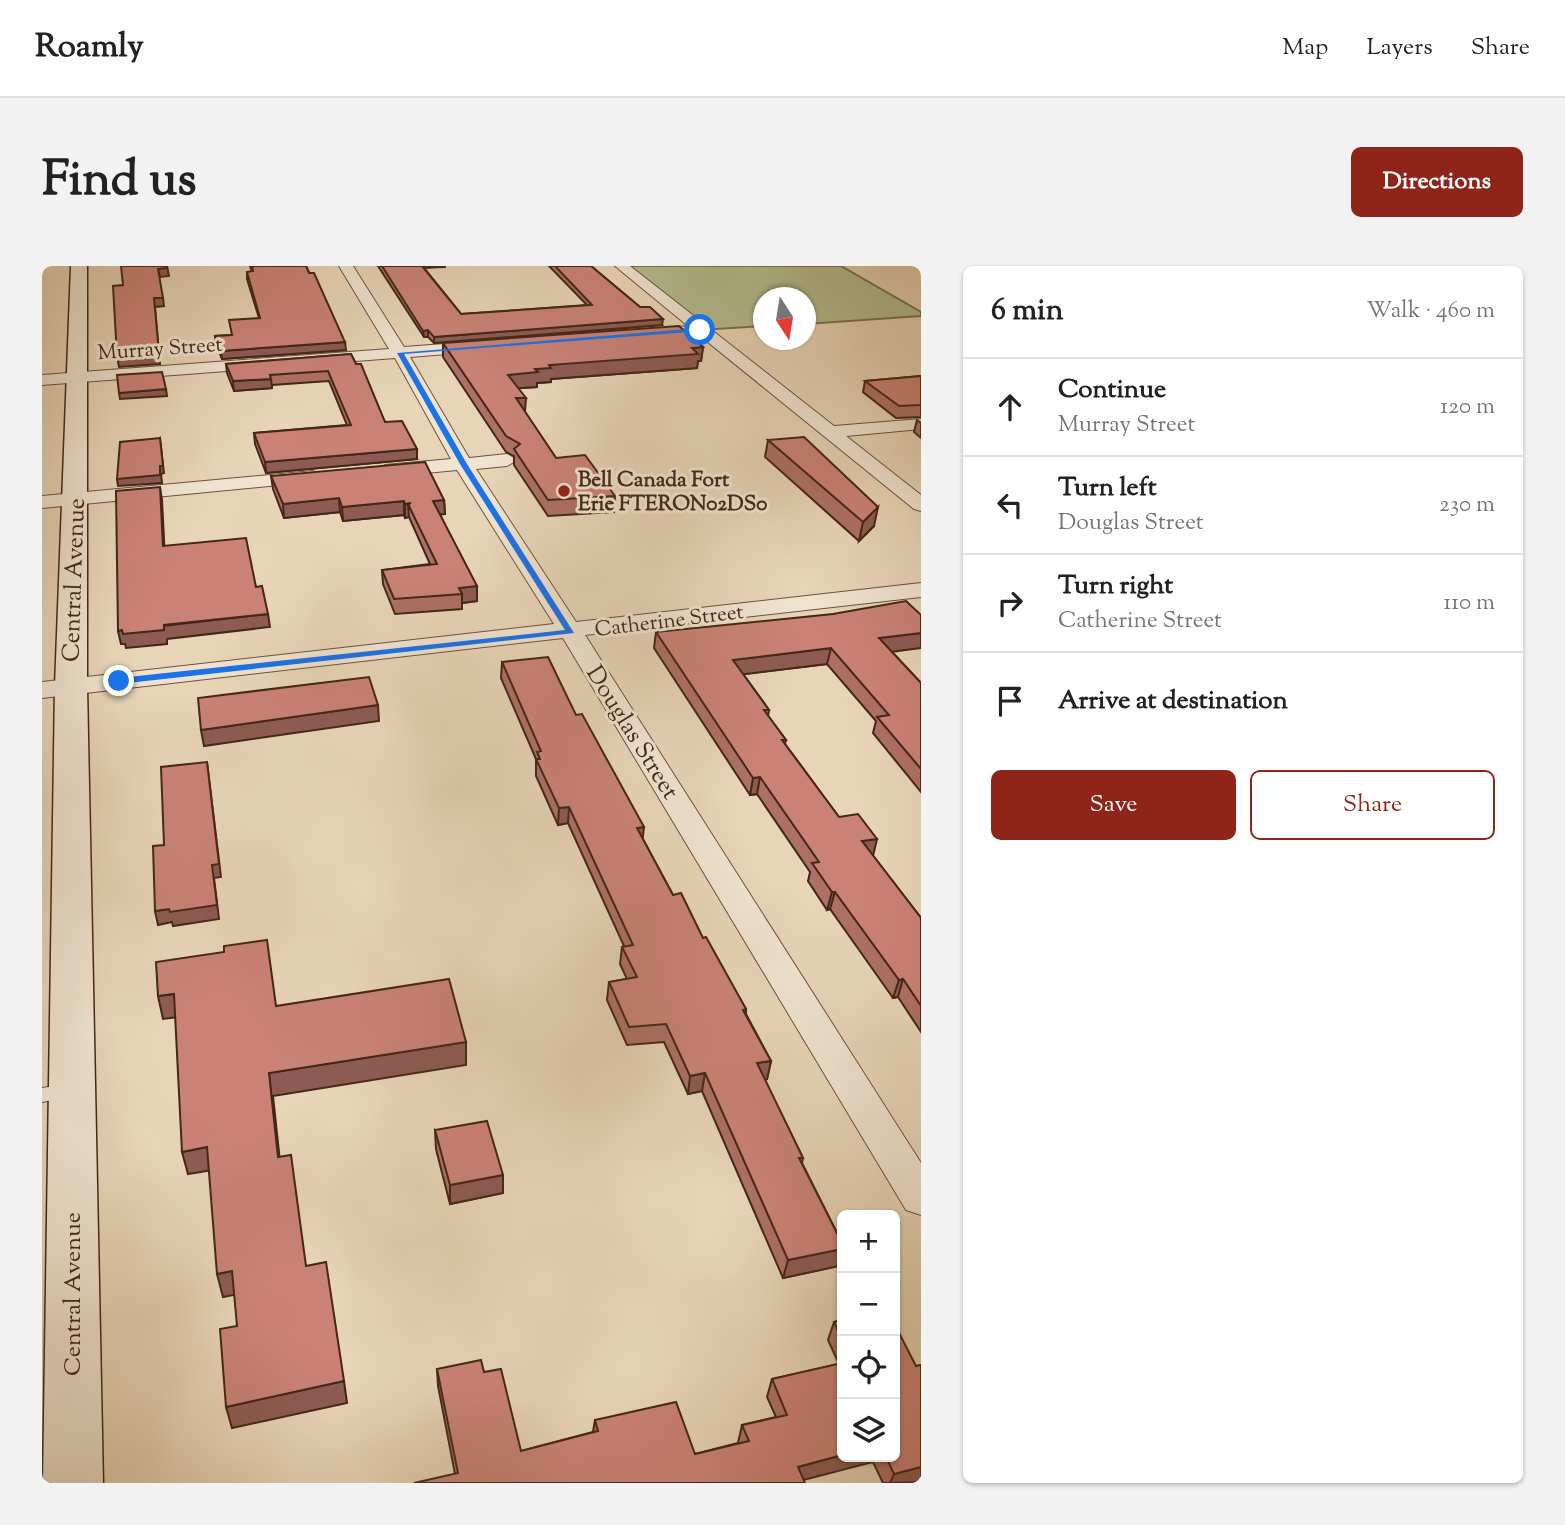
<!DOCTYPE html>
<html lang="en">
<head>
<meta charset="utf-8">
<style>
  :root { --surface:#fff; --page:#f2f2f2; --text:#222; --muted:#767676; --line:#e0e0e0; --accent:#8f2418 }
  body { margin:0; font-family:"Sorts Mill Goudy",serif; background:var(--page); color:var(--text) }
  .controls { position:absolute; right:21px; bottom:21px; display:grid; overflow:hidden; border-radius:10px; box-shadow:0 2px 5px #0004 }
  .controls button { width:63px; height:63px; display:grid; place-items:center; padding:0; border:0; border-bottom:2px solid var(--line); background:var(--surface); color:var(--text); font:35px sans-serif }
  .compass { position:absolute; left:711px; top:21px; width:63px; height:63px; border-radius:50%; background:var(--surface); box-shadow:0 2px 5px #0004; rotate:168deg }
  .stop { position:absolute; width:21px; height:21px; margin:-16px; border:5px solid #1a73e8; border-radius:50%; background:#fff }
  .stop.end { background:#1a73e8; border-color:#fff; box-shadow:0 2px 7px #0008 }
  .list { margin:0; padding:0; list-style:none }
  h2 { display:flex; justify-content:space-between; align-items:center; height:91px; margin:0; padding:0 28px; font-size:30px }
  h2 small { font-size:23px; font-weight:400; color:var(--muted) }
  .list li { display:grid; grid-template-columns:46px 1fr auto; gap:21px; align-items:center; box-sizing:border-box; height:98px; padding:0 28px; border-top:2px solid var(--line) }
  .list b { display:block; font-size:26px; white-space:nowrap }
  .list p { margin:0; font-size:23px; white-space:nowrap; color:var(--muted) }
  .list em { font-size:23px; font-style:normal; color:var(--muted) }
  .actions { display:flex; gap:14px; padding:21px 28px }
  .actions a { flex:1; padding:16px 0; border:2px solid var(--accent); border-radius:10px; text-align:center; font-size:24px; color:var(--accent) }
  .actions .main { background:var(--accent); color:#fff }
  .icon { flex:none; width:38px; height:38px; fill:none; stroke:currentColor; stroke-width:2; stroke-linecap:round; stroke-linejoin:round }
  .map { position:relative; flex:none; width:879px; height:1217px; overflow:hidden; border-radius:10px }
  header { display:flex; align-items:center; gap:42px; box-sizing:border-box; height:98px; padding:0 35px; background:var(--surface); border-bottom:2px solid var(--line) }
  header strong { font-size:33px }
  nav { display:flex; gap:38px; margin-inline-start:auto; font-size:24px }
  .intro { display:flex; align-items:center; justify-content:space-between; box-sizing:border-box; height:168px; padding:0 42px }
  h1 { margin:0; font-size:49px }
  .button { padding:18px 32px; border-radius:10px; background:var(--accent); color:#fff; font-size:24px; font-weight:700 }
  main { display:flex; gap:42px; padding:0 42px }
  aside { flex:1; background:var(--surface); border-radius:10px; box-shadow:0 2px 5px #0004 }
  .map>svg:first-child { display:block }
  .green { fill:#b4bd90; stroke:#7c7254; stroke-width:2 }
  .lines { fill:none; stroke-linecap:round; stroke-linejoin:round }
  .service-casing { stroke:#6c5240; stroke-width:2 }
  .minor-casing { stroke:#6c5240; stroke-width:2 }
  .secondary-casing { stroke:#432718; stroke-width:3 }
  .service { fill:#f0e4d1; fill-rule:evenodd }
  .minor { fill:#f0e4d1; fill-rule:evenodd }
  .secondary { fill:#f0e4d1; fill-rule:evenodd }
  .wall { fill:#ae7066; stroke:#432718; stroke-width:2 }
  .shaded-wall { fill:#8d5b53; stroke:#432718; stroke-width:2 }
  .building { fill:#ca8277; stroke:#432718; stroke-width:2 }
  .route { fill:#1a73e8 }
  .poi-dot { fill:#8f2418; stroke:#f0e4d1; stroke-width:2.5 }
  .labels { text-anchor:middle; stroke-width:6; stroke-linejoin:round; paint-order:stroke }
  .far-street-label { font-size:21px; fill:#432718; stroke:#f0e4d1 }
  .far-poi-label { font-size:21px; font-weight:bold; fill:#432718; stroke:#f0e4d1; text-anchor:start }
  .street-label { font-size:24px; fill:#432718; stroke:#f0e4d1 }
</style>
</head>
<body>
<header>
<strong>Roamly</strong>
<nav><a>Map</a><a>Layers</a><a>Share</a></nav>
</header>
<div class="intro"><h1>Find us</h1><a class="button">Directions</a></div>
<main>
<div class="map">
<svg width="879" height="1217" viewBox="0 0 879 1217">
  <rect width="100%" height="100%" fill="#e8d5b8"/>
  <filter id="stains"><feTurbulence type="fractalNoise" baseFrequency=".00286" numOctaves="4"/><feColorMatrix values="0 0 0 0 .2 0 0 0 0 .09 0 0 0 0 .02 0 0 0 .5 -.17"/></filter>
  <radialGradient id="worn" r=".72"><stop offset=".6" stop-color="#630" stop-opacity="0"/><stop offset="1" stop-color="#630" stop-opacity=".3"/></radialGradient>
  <polygon class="green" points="580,0 799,0 879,46 879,50 764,58 764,32 722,32 721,60 658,64"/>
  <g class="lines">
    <g class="service-casing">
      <polygon id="service" points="26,818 33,820 36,825 33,830 0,836 0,822"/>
    </g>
    <g class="minor-casing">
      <g id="minor">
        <polygon points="297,0 311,0 362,81 443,75 451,80 443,85 368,91 427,192 465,188 475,194 465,200 434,203 534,356 879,317 879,331 543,369 879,897 879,949 864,944 521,372 0,432 0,416 512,358 415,204 343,211 333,205 343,199 409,193 353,92 0,119 0,109 347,83"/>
        <polygon points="573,0 588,0 792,160 879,153 879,163 804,170 879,229 879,245 872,243 657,69 595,72 592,69 600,64 646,60"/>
        <polygon points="271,205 281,211 278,215 0,242 0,230"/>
      </g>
    </g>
    <g class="secondary-casing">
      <polygon id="secondary" points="29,0 45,0 45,420 61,1217 1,1217 13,420"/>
    </g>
    <use href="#service" class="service"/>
    <use href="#minor" class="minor"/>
    <use href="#secondary" class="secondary"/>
  </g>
  <g class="wall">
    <polygon points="208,0 264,0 304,84 180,93 174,78 173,70 189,69 217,52 205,13 205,6 210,6"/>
    <polygon points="336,0 403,0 382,2 419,48 545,39 507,0 549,0 598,41 620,59 392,77 386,71 382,71"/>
    <polygon points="401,77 661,81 659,95 656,95 655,102 509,113 509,116 495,117 495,121 476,122 483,146 514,192 573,230 572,246 506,250 472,199 472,190 464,186 401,91"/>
    <polygon points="309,88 343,156 375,193 224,207 213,178 212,167 305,159 287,115 230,119 230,122 192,125 185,107 184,98"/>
    <polygon points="879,110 879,151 854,152 821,126 823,115"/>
    <polygon points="875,154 879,157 879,172 872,166"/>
    <polygon points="726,174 832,260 817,275 723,191"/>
    <polygon points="229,210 402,234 403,248 398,248 435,335 420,337 420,343 353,348 341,318 340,304 388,298 367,251 363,252 362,249 301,255 298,246 242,252 231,223"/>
    <polygon points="614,366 849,385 879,417 879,526 831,467 834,455 785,398 701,408 727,444 726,450 744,474 743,478 797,551 831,590 879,652 879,766 856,731 851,732 788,643 785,644 766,615 768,606 715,528 708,529 612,382"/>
    <polygon points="460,396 534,449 631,629 661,672 704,743 704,748 729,795 725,813 722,813 761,892 760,897 800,977 800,991 797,1000 741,1012 660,825 646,828 622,776 585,779 565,734 567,716 585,713 578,698 580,681 582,680 526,557 516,559 494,510 494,493 459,412"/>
    <polygon points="393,864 461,909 461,927 408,938 394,883"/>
    <polygon points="800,1054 800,1191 853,1191 874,1100 879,1099 879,1216 841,1217 831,1196 413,1208 396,1120 395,1103 442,1106 479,1185 551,1166 553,1154 653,1188 696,1177 700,1159 734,1151 725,1131 730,1113 797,1098 786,1074 792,1056"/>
  </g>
  <g class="shaded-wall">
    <polygon points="125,0 127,10 118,11 116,3"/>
    <polygon points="378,0 403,0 403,1 378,2"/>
    <polygon points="112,32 121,32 122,40 113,41 118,98 77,101 75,91"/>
    <polygon points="621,53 620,59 392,77 392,71"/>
    <polygon points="386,64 386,71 382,71 381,65"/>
    <polygon points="303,76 304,84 180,93 179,85"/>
    <polygon points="661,81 659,95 656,95 655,102 509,113 509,116 495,117 495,121 466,123 466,109 507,99"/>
    <polygon points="229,113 230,122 192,125 191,115"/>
    <polygon points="124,123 125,130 78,133 77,127"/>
    <polygon points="474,132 484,132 483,146"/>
    <polygon points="118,172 122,207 119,208 120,217 76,220 75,213"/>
    <polygon points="375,183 375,193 224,207 223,196"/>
    <polygon points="118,221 120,234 123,293 121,280"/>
    <polygon points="297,232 298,246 242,252 241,238"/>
    <polygon points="402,234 403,248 392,249 391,235"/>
    <polygon points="362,235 362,249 301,255 300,241"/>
    <polygon points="369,237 366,238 367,251 363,252 363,238"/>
    <polygon points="836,241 832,260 817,275 821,256"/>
    <polygon points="435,320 435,335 420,337 420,328 417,322"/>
    <polygon points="226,348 228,361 125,373 125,378 84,382 83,378 79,378 76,365"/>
    <polygon points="879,367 879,382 833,388 837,372"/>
    <polygon points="789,382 785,398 688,410 691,394"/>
    <polygon points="336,439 337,455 162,480 159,464"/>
    <polygon points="165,496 179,611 172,612 177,653 131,660 130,656 116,659 113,645 127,643 170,599"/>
    <polygon points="718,511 715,528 708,529 711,512"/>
    <polygon points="527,541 526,557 516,559 517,542"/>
    <polygon points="602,561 600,578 595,562"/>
    <polygon points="835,573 831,590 820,575"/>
    <polygon points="790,626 793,626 788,643 785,644"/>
    <polygon points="861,713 856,731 851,732 857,714"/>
    <polygon points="132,728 137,751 121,753 116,730"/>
    <polygon points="424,776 424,799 231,830 240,914 236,891 227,807"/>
    <polygon points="729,795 725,813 711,815 715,797"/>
    <polygon points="663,807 660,825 646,828 648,810"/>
    <polygon points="165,881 171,904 146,908 140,886"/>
    <polygon points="461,909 461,927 408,938 408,919"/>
    <polygon points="800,983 800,991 797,1000 741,1012 746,994"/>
    <polygon points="190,1005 196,1028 181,1031 175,1008"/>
    <polygon points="302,1115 305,1137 190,1162 184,1141"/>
    <polygon points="800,1189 800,1191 834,1191 831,1196 750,1217 756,1201"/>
    <polygon points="879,1201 879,1216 848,1217 852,1208"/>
  </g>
  <g class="building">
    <polygon points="79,0 125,0 125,2 116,3 121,32 112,32 117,88 75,91 71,20 81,19"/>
    <polygon points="210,0 264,0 267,7 272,7 303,76 179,85 173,70 190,69 187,54 218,52 205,6 211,5"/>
    <polygon points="340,0 380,0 419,48 550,39 513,0 549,0 598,41 608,41 621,53 392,71 386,64 381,65"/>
    <polygon points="637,60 661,81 650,82 656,88 507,99 509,102 493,103 496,106 466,109 484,132 474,132 514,192 543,189 573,230 506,234 472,183 478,178 464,170 401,77"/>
    <polygon points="309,88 314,98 319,98 343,156 360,155 375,183 223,196 212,167 309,159 286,105 228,109 229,113 191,115 184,98"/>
    <polygon points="120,106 124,123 77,127 75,109"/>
    <polygon points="879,110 879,139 857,140 823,115"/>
    <polygon points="762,171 836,241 821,256 726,174"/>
    <polygon points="118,172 121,200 118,200 118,209 75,213 78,176"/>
    <polygon points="383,196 402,234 391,235 435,320 417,322 420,328 352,333 340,304 395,298 366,238 369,237 363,238 362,235 300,241 297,232 241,238 229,210"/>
    <polygon points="118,221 121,280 204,272 214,321 220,320 226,348 122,359 122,364 81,368 80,364 76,365 74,225"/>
    <polygon points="864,335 879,349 879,367 837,372 879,417 879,503 835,451 847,449 789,382 691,394 727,444 722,444 744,474 740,474 797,551 816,548 835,573 820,575 879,652 879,740 861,713 857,714 793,626 790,626 770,597 777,596 718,511 711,512 614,366 791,348"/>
    <polygon points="506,391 534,449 540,448 602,561 595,562 631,629 639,627 661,672 664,671 704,743 701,744 729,795 715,797 761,892 757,892 800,977 800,983 746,994 663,807 648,810 624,758 587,761 567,716 595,711 580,681 591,679 527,541 517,542 494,493 498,493 495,486 499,485 460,396"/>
    <polygon points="327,411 336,439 159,464 156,432"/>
    <polygon points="165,496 177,598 170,599 175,639 128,646 127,643 113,645 111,580 122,579 119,501"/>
    <polygon points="225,674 234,740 407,713 424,776 227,807 236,891 249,889 264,1000 284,996 302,1115 184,1141 178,1063 195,1060 190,1005 175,1008 165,881 140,886 132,728 116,730 114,696 182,686 182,680"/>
    <polygon points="445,855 461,909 408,919 393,864"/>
    <polygon points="800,1054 800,1074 792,1056"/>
    <polygon points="853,1059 874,1100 879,1099 879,1201 852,1208 844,1191 853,1191"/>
    <polygon points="439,1094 442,1106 459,1103 479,1185 556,1165 553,1154 634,1136 653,1188 707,1175 700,1159 745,1149 730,1113 800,1097 800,1189 756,1201 763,1217 372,1217 416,1207 395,1103"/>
  </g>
  <polygon class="route" points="658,62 660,65 362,88 425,198 532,367 77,418 72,415 77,412 523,364 418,198 355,87"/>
  <circle class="poi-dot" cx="522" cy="225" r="7"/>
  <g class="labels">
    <g class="far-street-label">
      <text transform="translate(118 82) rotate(-4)" y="7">Murray Street</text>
      <text transform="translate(627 354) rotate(-7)" y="7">Catherine Street</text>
    </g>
    <g class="far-poi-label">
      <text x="536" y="220">Bell Canada Fort<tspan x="536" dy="24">Erie FTERON02DS0</tspan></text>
    </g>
    <g class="street-label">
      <text transform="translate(31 314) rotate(-88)" y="8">Central Avenue</text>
      <text transform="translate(591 466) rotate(58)" y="8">Douglas Street</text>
      <text transform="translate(30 1028) rotate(-90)" y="8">Central Avenue</text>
    </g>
  </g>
  <rect width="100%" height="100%" filter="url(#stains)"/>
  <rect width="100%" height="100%" fill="url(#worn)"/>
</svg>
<div class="controls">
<button>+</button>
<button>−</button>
<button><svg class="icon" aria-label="locate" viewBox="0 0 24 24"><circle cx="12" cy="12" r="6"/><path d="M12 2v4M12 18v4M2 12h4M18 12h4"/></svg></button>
<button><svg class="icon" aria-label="layers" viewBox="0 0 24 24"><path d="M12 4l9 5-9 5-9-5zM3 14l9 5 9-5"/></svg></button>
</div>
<svg class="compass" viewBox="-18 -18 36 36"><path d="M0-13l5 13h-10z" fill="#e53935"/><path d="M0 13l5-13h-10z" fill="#767676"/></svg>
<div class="stop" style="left:658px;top:64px"></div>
<div class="stop end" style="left:77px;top:415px"></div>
</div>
<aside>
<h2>6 min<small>Walk · 460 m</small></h2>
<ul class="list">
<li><svg class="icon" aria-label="ahead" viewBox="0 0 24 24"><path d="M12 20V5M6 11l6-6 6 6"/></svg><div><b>Continue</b><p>Murray Street</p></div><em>120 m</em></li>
<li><svg class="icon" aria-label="left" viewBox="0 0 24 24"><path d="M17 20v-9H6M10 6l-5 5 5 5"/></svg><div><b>Turn left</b><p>Douglas Street</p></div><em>230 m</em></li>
<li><svg class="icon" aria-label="right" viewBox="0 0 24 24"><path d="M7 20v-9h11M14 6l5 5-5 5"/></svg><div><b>Turn right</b><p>Catherine Street</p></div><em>110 m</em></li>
<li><svg class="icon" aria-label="arrive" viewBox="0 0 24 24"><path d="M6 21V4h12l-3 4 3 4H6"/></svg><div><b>Arrive at destination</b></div></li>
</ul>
<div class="actions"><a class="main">Save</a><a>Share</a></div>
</aside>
</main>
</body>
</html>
